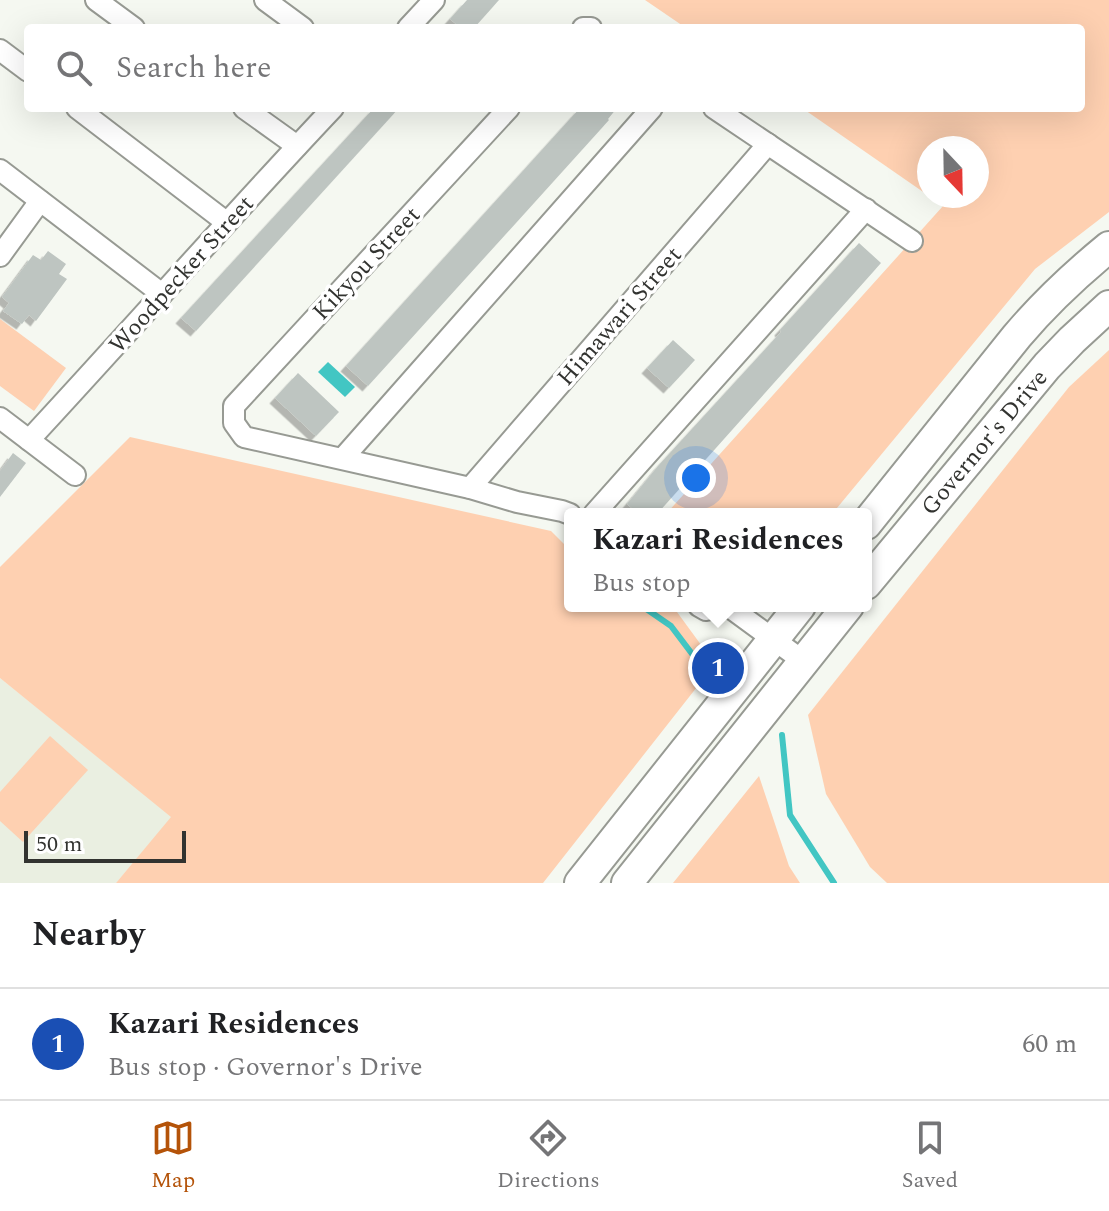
<!DOCTYPE html>
<html lang="en">
<head>
<meta charset="utf-8">
<style>
  :root { --surface:#fff; --page:#f2f2f2; --text:#202124; --muted:#757577; --line:#e0e0e0; --accent:#b45309 }
  body { margin:0; font-family:Spectral,serif; background:var(--page); color:var(--text) }
  .compass { position:absolute; left:917px; top:136px; width:72px; height:72px; border-radius:50%; background:var(--surface); box-shadow:0 8px 32px #0002; rotate:158deg }
  .scale { position:absolute; left:24px; bottom:20px; width:162px; box-sizing:border-box; padding-left:8px; border:4px solid #323330; border-top:0; font-size:22px; line-height:28px; white-space:nowrap; color:#323330; -webkit-text-stroke:6px #fff; paint-order:stroke }
  .you { position:absolute; left:696px; top:478px; width:28px; height:28px; margin:-20px; border:6px solid #fff; border-radius:50%; background:#1a73e8; box-shadow:0 0 0 12px #1a73e833 }
  .badge { display:grid; place-items:center; width:52px; height:52px; border-radius:50%; background:var(--accent); color:#fff; font-size:26px; font-weight:700 }
  .pin { position:absolute; translate:-50% -50%; border:4px solid #fff; box-shadow:0 2px 8px #0006 }
  .popup { position:absolute; left:564px; top:508px; width:308px; height:104px; box-sizing:border-box; display:grid; place-content:center; border-radius:8px; background:var(--surface); filter:drop-shadow(0 2px 6px #0005); font-size:26px; white-space:nowrap; color:var(--muted) }
  .popup b { font-size:30px; color:var(--text) }
  .popup::after { content:''; position:absolute; left:50%; top:100%; margin-left:-16px; border:16px solid transparent; border-top-color:var(--surface) }
  .list { margin:0; padding:0; list-style:none }
  h2 { display:flex; justify-content:space-between; align-items:center; height:104px; margin:0; padding:0 32px; font-size:34px }
  h2 small { font-size:26px; font-weight:400; color:var(--muted) }
  .list li { display:grid; grid-template-columns:52px 1fr auto; gap:24px; align-items:center; box-sizing:border-box; height:112px; padding:0 32px; border-top:2px solid var(--line) }
  .list b { display:block; font-size:30px; white-space:nowrap }
  .list p { margin:0; font-size:26px; white-space:nowrap; color:var(--muted) }
  .list em { font-size:26px; font-style:normal; color:var(--muted) }
  .icon { flex:none; width:44px; height:44px; fill:none; stroke:currentColor; stroke-width:2; stroke-linecap:round; stroke-linejoin:round }
  .map { position:relative; flex:none; width:1109px; height:883px; overflow:hidden }
  .search { position:absolute; background:var(--surface); box-shadow:0 8px 32px #0002; left:24px; right:24px; top:24px; height:88px; display:flex; align-items:center; gap:20px; box-sizing:border-box; padding:0 28px; border-radius:8px; color:var(--muted); font-size:30px }
  .sheet { height:216px; background:var(--surface) }
  nav { display:flex; justify-content:space-around; align-items:center; box-sizing:border-box; height:112px; border-top:2px solid var(--line); background:var(--surface); font-size:22px; color:var(--muted) }
  nav a { display:grid; justify-items:center; gap:4px }
  nav .on { color:var(--accent) }
  .map>svg:first-child { display:block }
  .built { fill:#eaefe1 }
  .green { fill:#fed0b1 }
  .water { fill:#42c6c3 }
  .lines { fill:none; stroke-linecap:round; stroke-linejoin:round }
  .stream { stroke:#42c6c3; stroke-width:6 }
  .building { fill:#bec5c1; filter:url(#shadow) }
  .street-casing { stroke:#979a93; stroke-width:24 }
  .primary-casing { stroke:#979a93; stroke-width:34 }
  .street { stroke:#fff; stroke-width:20 }
  .primary { stroke:#fff; stroke-width:30 }
  .labels { text-anchor:middle; stroke-width:7; stroke-linejoin:round; paint-order:stroke }
  .street-label { font-size:24px; fill:#323330; stroke:#fff }
</style>
</head>
<body>
<div class="map">
<svg width="1109" height="883" viewBox="0 0 1109 883">
  <defs>
    <filter id="shadow"><feDropShadow dx="-5.5" dy="5.5" stdDeviation="0" flood-color="#0004"/></filter>
  </defs>
  <rect width="100%" height="100%" fill="#f5f8f1"/>
  <polygon class="built" points="0,678 172,817 116,883 0,883"/>
  <g class="green">
    <polygon points="645,0 1109,0 1109,212 1035,269 832,514 666,514 943,206 929,196 977,196 977,148 929,148 929,196 802,108 1081,108 1081,28 686,28"/>
    <polygon points="0,319 66,368 34,411 0,386"/>
    <polygon points="1109,350 1109,883 887,883 870,867 826,794 808,715 1069,387"/>
    <polygon points="130,437 551,531 570,550 570,606 664,606 677,612 715,664 543,883 116,883 171,817 0,678 0,567"/>
    <polygon points="50,736 88,770 23,842 0,821 0,792"/>
    <polygon points="759,776 789,866 800,883 673,883"/>
  </g>
  <polygon class="water" points="328,362 355,387 345,397 318,372"/>
  <g class="lines">
    <g class="stream">
      <polyline points="642,606 671,626 705,671"/>
      <polyline points="782,735 790,815 834,883"/>
    </g>
  </g>
  <g class="building">
    <polygon points="467,0 499,0 474,28 461,28 450,19"/>
    <polygon points="374,108 399,108 196,331 181,318"/>
    <polygon points="580,108 617,108 608,119 609,120 534,203 368,386 346,366"/>
    <polygon points="859,243 881,263 657,514 639,514 627,504 659,465 781,332 780,330"/>
    <polygon points="48,251 66,264 59,274 67,279 36,321 29,315 22,324 3,311 9,303 2,297 33,255 41,260"/>
    <polygon points="673,340 695,360 669,388 647,368"/>
    <polygon points="298,373 339,412 316,436 275,398"/>
    <polygon points="13,453 26,463 0,497 0,471"/>
  </g>
  <g class="lines">
    <g class="street-casing">
      <g id="street">
        <polyline points="96,0 134,28"/>
        <polyline points="265,0 303,28"/>
        <polyline points="408,28 434,0"/>
        <polyline points="583,28 591,28"/>
        <polyline points="0,50 28,71"/>
        <polyline points="77,108 226,222"/>
        <polyline points="244,108 297,146"/>
        <polyline points="509,108 234,406 234,423 244,437 470,488 517,502 562,511 570,514"/>
        <polyline points="714,108 912,241"/>
        <polyline points="0,170 162,294"/>
        <polyline points="0,256 40,201"/>
        <polyline points="0,418 75,475"/>
        <path d="M29,440C131,330 230,217 333,108"/>
        <polyline points="343,458 652,108"/>
        <polyline points="470,488 768,144"/>
        <polyline points="594,514 866,209"/>
        <polyline points="699,606 706,610 728,606"/>
        <polyline points="728,606 803,661"/>
      </g>
    </g>
    <g class="primary-casing">
      <g id="primary">
        <path d="M866,524L1017,336C1045,303 1076,274 1109,247"/>
        <polyline points="866,584 1047,366 1072,340 1109,306"/>
        <polyline points="580,883 800,606"/>
        <polyline points="627,883 848,606"/>
      </g>
    </g>
    <use href="#street" class="street"/>
    <use href="#primary" class="primary"/>
  </g>
  <g class="labels">
    <g class="street-label">
      <text transform="translate(366 263) rotate(-47)" y="8">Kikyou Street</text>
      <text transform="translate(181 274) rotate(-48)" y="8">Woodpecker Street</text>
      <text transform="translate(619 316) rotate(-49)" y="8">Himawari Street</text>
      <text transform="translate(984 442) rotate(-50)" y="8">Governor's Drive</text>
    </g>
  </g>
</svg>
<svg class="compass" viewBox="-18 -18 36 36"><path d="M0-13l5 13h-10z" fill="#e53935"/><path d="M0 13l5-13h-10z" fill="#757577"/></svg>
<div class="scale">50 m</div>
<div class="you"></div>
<div class="pin badge" style="left:718px;top:668px;background:#1a4fb4">1</div>
<div class="popup"><b>Kazari Residences</b>Bus stop</div>
<div class="search"><svg class="icon" aria-label="search" viewBox="0 0 24 24"><circle cx="10" cy="10" r="6"/><path d="M15 15l6 6"/></svg>Search here</div>
</div>
<section class="sheet">
<h2>Nearby<small></small></h2>
<ul class="list">
<li><span class="badge" style="background:#1a4fb4">1</span><div><b>Kazari Residences</b><p>Bus stop · Governor's Drive</p></div><em>60 m</em></li>
</ul>
</section>
<nav>
<a class="on"><svg class="icon" aria-label="map" viewBox="0 0 24 24"><path d="M3 6l6-2 6 2 6-2v14l-6 2-6-2-6 2zM9 4v14M15 6v14"/></svg>Map</a>
<a><svg class="icon" aria-label="directions" viewBox="0 0 24 24"><path d="M12 3l9 9-9 9-9-9zM9 14v-3h6M13 9l2 2-2 2"/></svg>Directions</a>
<a><svg class="icon" aria-label="saved" viewBox="0 0 24 24"><path d="M7 4h10v16l-5-4-5 4z"/></svg>Saved</a>
</nav>
</body>
</html>
